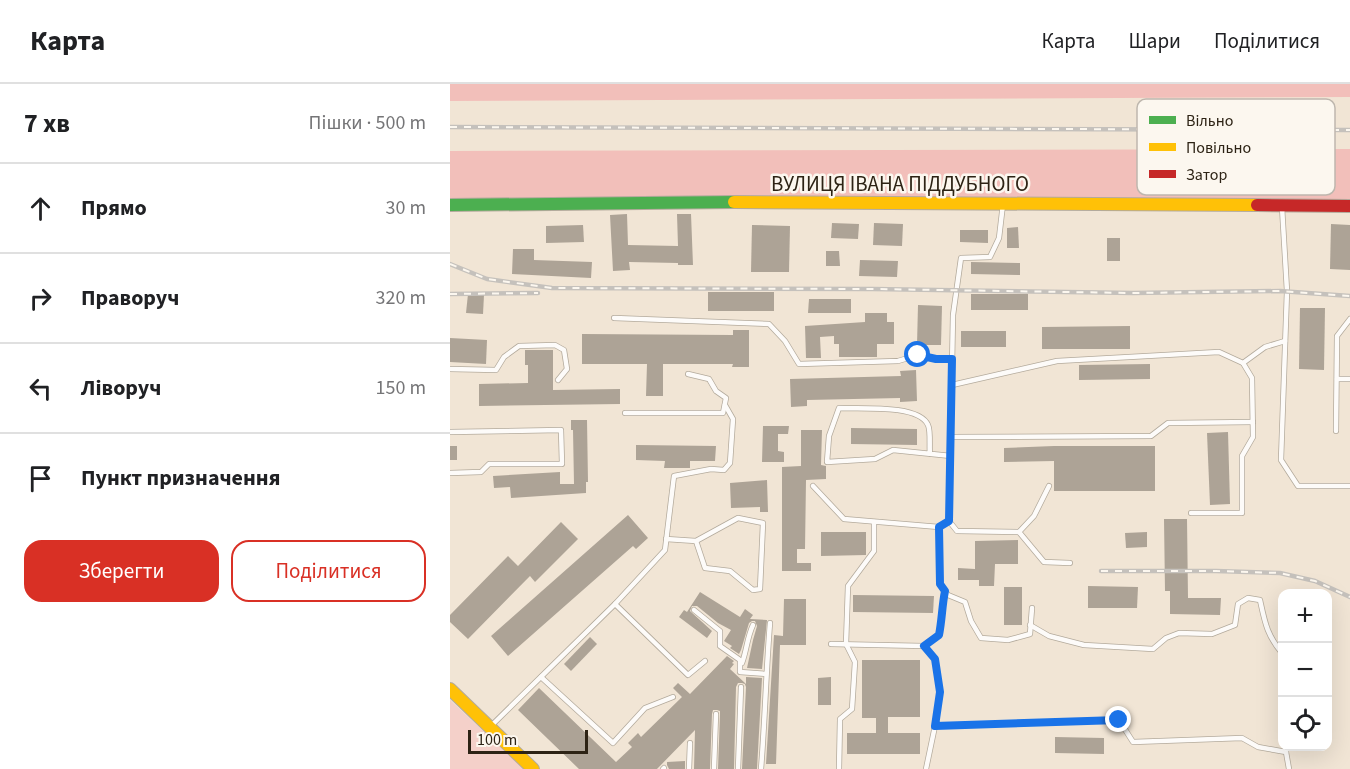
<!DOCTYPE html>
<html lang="uk">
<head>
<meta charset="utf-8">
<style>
  :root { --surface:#fff; --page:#f2f2f2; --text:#202124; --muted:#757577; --line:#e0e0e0; --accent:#d93025 }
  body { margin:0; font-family:"Source Sans 3",sans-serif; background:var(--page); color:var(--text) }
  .controls { position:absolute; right:18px; bottom:18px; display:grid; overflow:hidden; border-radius:12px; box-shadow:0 6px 24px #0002 }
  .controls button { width:54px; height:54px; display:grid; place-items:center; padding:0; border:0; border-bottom:2px solid var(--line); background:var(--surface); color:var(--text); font:30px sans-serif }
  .scale { position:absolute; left:18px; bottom:15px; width:120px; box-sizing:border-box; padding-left:6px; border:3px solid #2d2315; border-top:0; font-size:16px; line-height:21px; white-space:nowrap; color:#2d2315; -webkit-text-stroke:4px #fcf7ef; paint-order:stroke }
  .stop { position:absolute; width:18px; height:18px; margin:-14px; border:4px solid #1a73e8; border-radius:50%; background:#fff }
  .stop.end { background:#1a73e8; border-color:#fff; box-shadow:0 2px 6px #0008 }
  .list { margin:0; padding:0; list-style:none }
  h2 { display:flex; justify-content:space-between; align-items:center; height:78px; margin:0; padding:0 24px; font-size:26px }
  h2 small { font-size:20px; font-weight:400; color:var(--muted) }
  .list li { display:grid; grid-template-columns:39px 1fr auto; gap:18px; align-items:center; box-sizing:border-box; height:90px; padding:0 24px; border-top:2px solid var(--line) }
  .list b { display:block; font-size:22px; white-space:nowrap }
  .list em { font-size:20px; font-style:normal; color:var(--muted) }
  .actions { display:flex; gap:12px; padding:18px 24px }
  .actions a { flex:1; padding:14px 0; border:2px solid var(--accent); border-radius:18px; text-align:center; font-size:21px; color:var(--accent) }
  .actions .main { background:var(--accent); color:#fff }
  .icon { flex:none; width:33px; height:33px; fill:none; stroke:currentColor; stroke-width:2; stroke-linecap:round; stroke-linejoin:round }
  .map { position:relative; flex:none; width:900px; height:685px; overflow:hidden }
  header { display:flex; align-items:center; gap:36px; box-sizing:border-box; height:84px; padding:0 30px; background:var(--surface); border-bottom:2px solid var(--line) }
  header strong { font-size:28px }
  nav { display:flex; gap:33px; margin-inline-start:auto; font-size:21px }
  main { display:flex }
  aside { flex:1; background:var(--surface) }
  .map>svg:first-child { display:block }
  .green { fill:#f4d0c9 }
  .forest { fill:#f2bfba }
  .building { fill:#ada396 }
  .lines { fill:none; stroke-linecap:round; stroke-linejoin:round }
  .lane-casing { stroke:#b3aa9c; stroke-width:6 }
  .fast-casing { stroke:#b3aa9c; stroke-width:14 }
  .slow-casing { stroke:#b3aa9c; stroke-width:14 }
  .jam-casing { stroke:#b3aa9c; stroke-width:14 }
  .lane { stroke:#fdfbf9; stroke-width:4.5 }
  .fast { stroke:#4caf50; stroke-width:12 }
  .slow { stroke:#ffc107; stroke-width:12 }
  .jam { stroke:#c62828; stroke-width:12 }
  .rail-casing { stroke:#c5c1bc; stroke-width:4.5 }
  .rail { stroke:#fcf7ef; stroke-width:2; stroke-dasharray:7; stroke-linecap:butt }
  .route { stroke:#1a73e8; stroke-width:8 }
  .labels { text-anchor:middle; stroke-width:5; stroke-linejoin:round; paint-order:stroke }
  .street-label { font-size:21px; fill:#2d2315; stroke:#fcf7ef }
  .key { fill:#fcf7ef; stroke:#beb7ae; stroke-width:1.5 }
  .key-label { font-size:16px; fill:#2d2315 }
</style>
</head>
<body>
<header>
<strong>Карта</strong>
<nav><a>Карта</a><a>Шари</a><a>Поділитися</a></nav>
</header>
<main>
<aside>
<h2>7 хв<small>Пішки · 500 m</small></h2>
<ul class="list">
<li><svg class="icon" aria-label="ahead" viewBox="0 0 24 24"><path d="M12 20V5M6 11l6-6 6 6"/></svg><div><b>Прямо</b></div><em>30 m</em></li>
<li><svg class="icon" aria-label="right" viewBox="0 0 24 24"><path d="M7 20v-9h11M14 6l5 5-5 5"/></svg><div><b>Праворуч</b></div><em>320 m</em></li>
<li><svg class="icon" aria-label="left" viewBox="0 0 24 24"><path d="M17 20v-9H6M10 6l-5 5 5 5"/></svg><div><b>Ліворуч</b></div><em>150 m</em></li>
<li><svg class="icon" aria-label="arrive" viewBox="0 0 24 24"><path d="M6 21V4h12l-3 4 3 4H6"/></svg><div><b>Пункт призначення</b></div></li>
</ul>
<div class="actions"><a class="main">Зберегти</a><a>Поділитися</a></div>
</aside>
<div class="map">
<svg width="900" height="685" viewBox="0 0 900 685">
  <rect width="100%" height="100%" fill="#f1e5d5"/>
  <polygon class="green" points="0,616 74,685 0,685"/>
  <g class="forest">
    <polygon points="0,0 900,0 900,13 0,17"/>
    <polygon points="900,65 900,117 0,116 0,67"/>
  </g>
  <g class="building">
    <polygon points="177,130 178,161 228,162 227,130 241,130 243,181 228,181 228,179 179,178 180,186 163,187 160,131"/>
    <polygon points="382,139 409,140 408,155 381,154"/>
    <polygon points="424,139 453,140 452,162 423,161"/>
    <polygon points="881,140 900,141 900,186 880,185"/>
    <polygon points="133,141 134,158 96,159 96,142"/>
    <polygon points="302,141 340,142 339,188 301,188"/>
    <polygon points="568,143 569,164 557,164 557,144"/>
    <polygon points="510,146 538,146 538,159 510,158"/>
    <rect x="657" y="154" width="13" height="23"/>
    <polygon points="63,165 84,165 84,176 142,178 141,194 62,190"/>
    <polygon points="376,167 389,167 390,182 376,182"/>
    <polygon points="410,176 448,177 447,193 409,192"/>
    <polygon points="521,178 570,179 570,191 521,190"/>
    <rect x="258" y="208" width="66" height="19"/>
    <polygon points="18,210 34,211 33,230 16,229"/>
    <rect x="521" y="210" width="57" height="16"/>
    <polygon points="359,215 401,215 401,229 358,229"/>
    <polygon points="468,221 492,222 491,261 467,261"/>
    <polygon points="850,224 875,224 874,286 849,285"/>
    <polygon points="415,229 437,229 437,238 444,238 444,260 427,260 427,273 389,273 389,260 384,260 384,252 370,253 371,274 356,274 355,242 415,238"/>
    <polygon points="680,242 680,265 592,265 592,243"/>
    <polygon points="283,246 299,246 299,283 282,283 283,280 213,280 213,312 196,312 197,280 132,280 132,250 283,251"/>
    <rect x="511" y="247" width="45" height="16"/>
    <polygon points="0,254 37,256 36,280 0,278"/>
    <polygon points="75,266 103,266 103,306 170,305 170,320 29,322 29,300 78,299 78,281 75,281"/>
    <polygon points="700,280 700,295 629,296 629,281"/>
    <polygon points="466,286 467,317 450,318 450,314 357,316 357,322 341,323 340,295 451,292 450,287"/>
    <polygon points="121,336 137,336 138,398 136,398 136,409 61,414 60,403 44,404 43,392 110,388 110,400 124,400 123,346 121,346"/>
    <polygon points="313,342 339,342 338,350 328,350 328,367 334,368 334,378 312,378"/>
    <polygon points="401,344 467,345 467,361 401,360"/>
    <polygon points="351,346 372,346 371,381 376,382 376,395 356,396 355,465 347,465 347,479 361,479 361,487 332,487 332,383 351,382"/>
    <polygon points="778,348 780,420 760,421 757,349"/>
    <polygon points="186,361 266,362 265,377 240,377 240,384 214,384 215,377 186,376"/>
    <rect x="0" y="362" width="7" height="14"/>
    <polygon points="604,362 705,362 705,407 604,407 604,377 554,378 554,364"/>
    <polygon points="317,396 318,428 310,428 310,423 281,424 280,399"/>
    <polygon points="178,431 198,454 186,465 183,462 58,572 41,552"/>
    <polygon points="714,435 737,435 738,514 771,514 770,531 720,530 720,507 715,507"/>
    <polygon points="111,438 128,455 85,498 80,492 18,555 0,538 0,531 58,472 68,482"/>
    <polygon points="371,448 416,448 416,471 371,472"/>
    <polygon points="697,448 697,463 676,464 675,449"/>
    <polygon points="568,456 568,480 545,480 544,502 529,502 529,496 508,496 508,484 525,485 525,457"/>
    <polygon points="638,502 688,503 687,524 638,524"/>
    <rect x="554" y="503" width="18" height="38"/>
    <polygon points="250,508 290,533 295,525 303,531 300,535 317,536 312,585 297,584 303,556 307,542 305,537 302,537 299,539 291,566 289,570 280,564 282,562 274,557 281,546 268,539 247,522 242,522 240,527 262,547 257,554 229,533 234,526 237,528"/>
    <polygon points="403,511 484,512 483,529 403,528"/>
    <polygon points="334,515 356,515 356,561 330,561 326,680 316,680 324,551 333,552"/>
    <polygon points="140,553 147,560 121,587 114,580"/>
    <polygon points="277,572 284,577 282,579 284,580 280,585 296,600 296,593 312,594 307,685 292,685 296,603 295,600 292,599 288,599 286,603 284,685 268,685 270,630 270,627 267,626 263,626 262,630 260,685 244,685 245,646 207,685 129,685 68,626 89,604 166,678 182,663 178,659 188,649 191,653 232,613 223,604 228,599 240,610"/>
    <polygon points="412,576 470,576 470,633 438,633 438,649 470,649 470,670 397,670 397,649 426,649 426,634 412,634"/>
    <polygon points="381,593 381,621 368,621 368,594"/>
    <polygon points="605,653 654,654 654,670 605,669"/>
    <polygon points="235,677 235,685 219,685 217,681 217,678"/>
  </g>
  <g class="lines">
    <g class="lane-casing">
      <g id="lane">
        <polyline points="832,123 837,207 831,376 848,402 900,402"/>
        <polyline points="164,234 319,240 335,257 349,280 448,277 468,271 486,275 502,275"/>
        <polyline points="0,285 46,286 54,273 69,262 105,261 114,266 117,285 108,296"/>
        <polyline points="887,295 900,295"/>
        <polyline points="502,301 607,277 769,268 793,279 815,263 835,257"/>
        <polyline points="175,329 273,329 276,314 266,307 259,295 238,290"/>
        <polyline points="886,347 887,252 900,235"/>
        <polyline points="0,348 111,346 112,380 39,380 31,388 0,389"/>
        <polyline points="501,353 701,352 718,339 803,338"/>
        <path d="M480,370C479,363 481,347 478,341C469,320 410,325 389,324L379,352L377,378L425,375L443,366L501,372"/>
        <polyline points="363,402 394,435 489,443 499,437 503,231 511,174 540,173 549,154 553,120"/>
        <polyline points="741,429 792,429 792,372 803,353 802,294 793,279"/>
        <polyline points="499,437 507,447 569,448 584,432 599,402"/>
        <polyline points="489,443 490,500 498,511 515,518 521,537 531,554 558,556 580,550 582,524"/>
        <polyline points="569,448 594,478 620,479"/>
        <polyline points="216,455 246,457 255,484 280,487 303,506 310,505 313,439 288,434 246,457"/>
        <polyline points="165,520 238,591 255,577"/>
        <polyline points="244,526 270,547 270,562 290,576 290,588 316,590"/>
        <path d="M580,541L599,552L634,561L703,565L716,554L729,549L762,550L785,541L788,520L798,514L810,516C815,539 817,551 832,569"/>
        <polyline points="381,560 474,562 485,575 490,608 485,642 476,685"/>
        <path d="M474,562L489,551C492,536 492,522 495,507"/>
        <path d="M292,579C297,565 297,554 303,541"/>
        <polyline points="91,593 163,659 195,624 223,613"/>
        <polyline points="41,642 165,520 215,466 224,392 261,385 274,386 280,379 283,335 275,321"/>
        <polyline points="485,642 669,636 683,658 792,654 808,663 836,668 836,662"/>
        <polyline points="836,668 839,685"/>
        <polyline points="213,685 214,684 214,685"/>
        <polyline points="239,685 240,659"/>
        <polyline points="264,685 266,630"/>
        <polyline points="288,685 291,603"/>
        <path d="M311,685C315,637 316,588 320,539"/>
        <polyline points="389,685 390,635 402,625 405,578 396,560 398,502 424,467 424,438"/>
      </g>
    </g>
    <g class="fast-casing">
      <polyline id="fast" points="0,121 284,118"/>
    </g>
    <g class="slow-casing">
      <g id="slow">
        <polyline points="284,118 807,121"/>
        <polyline points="0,605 83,685"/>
      </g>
    </g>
    <g class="jam-casing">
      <polyline id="jam" points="807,121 900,122"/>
    </g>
    <use href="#lane" class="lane"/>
    <use href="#fast" class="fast"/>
    <use href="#slow" class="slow"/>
    <use href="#jam" class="jam"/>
    <g class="rail-casing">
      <g id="rail">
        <polyline points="0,43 900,46"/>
        <polyline points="0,180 37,195 102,204 423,205 683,209 830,207 900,212"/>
        <polyline points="0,210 88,209"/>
        <polyline points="651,487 766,487 830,489 865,497 900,513"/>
      </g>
    </g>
    <use href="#rail" class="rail"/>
  </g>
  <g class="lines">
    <path class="route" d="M468,271L486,275H502L499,437L489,443L490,500L495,507C492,522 492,536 489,551L474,562L485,575L490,608L485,642L669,636"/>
  </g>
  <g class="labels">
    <g class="street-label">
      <text x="450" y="107">ВУЛИЦЯ ІВАНА ПІДДУБНОГО</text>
    </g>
  </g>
  <rect x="687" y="15" width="198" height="96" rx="9" class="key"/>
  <rect x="699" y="32" width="27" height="8" fill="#4caf50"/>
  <rect x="699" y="59" width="27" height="8" fill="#ffc107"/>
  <rect x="699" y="86" width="27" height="8" fill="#c62828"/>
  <g class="key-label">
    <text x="736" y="42">Вільно</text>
    <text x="736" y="69">Повільно</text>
    <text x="736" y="96">Затор</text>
  </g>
</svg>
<div class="controls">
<button>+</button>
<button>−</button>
<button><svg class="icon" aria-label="locate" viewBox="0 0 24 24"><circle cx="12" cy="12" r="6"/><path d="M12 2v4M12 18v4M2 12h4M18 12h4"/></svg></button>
</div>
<div class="scale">100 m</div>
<div class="stop" style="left:468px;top:271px"></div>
<div class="stop end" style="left:669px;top:636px"></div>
</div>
</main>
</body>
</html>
